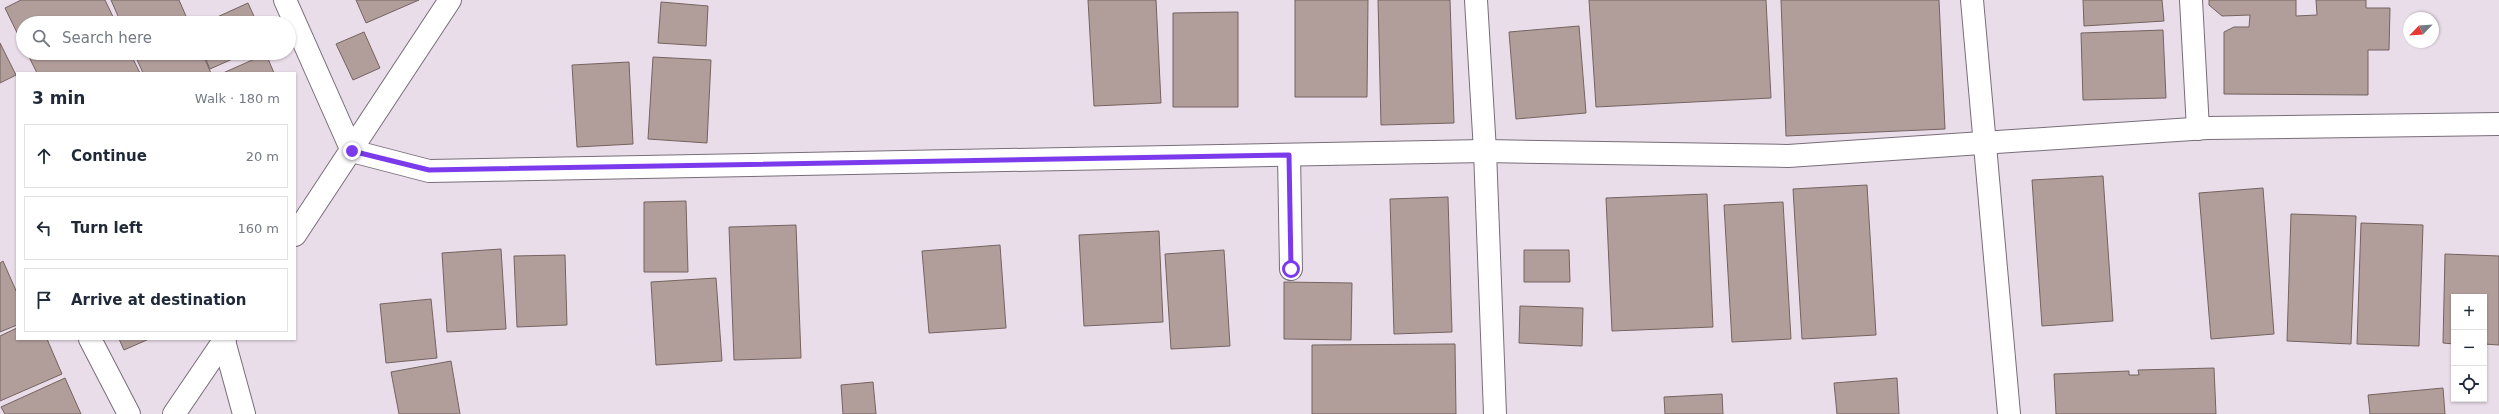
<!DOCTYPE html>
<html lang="en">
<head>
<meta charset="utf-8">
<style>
  :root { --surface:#fff; --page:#f6f6f7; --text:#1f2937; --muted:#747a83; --line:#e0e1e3 }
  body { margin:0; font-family:"DejaVu Sans",sans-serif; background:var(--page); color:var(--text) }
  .controls { position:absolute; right:12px; bottom:12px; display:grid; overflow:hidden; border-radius:0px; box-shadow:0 1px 3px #0004 }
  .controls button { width:36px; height:36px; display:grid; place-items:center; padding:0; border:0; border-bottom:1px solid var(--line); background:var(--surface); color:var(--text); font:20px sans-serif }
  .compass { position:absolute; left:2403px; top:12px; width:36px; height:36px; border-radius:50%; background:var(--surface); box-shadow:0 1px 3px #0004; rotate:245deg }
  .stop { position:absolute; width:12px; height:12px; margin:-9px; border:3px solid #7c3aed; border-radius:50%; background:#fff }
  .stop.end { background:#7c3aed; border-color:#fff; box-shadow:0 1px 4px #0008 }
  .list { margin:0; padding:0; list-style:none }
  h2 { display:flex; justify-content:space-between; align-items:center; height:52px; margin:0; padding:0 16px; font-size:17px }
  h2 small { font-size:13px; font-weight:400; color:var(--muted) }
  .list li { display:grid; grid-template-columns:26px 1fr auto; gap:12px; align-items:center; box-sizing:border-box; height:64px; margin:0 8px 8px; padding:0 8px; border:1px solid var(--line); border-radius:0px }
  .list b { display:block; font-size:15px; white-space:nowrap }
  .list em { font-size:13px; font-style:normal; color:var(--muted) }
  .icon { flex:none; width:22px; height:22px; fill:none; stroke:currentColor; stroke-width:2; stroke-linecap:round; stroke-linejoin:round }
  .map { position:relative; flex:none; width:2499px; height:414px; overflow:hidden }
  .search { position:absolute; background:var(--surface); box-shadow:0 1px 3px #0004; left:16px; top:16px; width:280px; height:44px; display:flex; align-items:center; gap:10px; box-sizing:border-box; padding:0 14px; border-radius:22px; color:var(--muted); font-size:15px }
  .panel { position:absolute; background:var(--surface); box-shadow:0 1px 3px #0004; left:16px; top:72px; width:280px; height:268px; border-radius:0px }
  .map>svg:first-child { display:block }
  .building { fill:#b19e9b; stroke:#746360 }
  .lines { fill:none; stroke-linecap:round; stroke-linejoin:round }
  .street-casing { stroke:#786d79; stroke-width:24 }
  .secondary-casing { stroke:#786d79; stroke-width:24 }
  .street { stroke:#fff; stroke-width:22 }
  .secondary { stroke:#fff; stroke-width:22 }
  .route { stroke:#7c3aed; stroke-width:5 }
</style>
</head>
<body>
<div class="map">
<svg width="2499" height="414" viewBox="0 0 2499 414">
  <rect width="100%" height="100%" fill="#eaddea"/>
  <g class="building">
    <polygon points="21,0 105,0 116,23 23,23 23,45 5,8"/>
    <polygon points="111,0 179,0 189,23 121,23"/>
    <polygon points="356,0 419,0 366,23"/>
    <polygon points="1088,0 1156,0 1161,103 1094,106"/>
    <polygon points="1295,0 1368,0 1367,97 1295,97"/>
    <polygon points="1378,0 1450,0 1454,123 1381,125"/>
    <polygon points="1589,0 1766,0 1771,98 1596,107"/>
    <polygon points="1781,0 1939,0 1945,129 1786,136"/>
    <polygon points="2083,0 2162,0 2164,21 2084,26"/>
    <polygon points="2209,0 2296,0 2296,16 2317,15 2316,0 2366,0 2366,8 2390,8 2389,50 2368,50 2368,95 2224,94 2224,32 2234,27 2249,27 2250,15 2222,16 2209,5"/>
    <polygon points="661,2 708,6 706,46 658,43"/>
    <polygon points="248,3 257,23 204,23"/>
    <polygon points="1238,12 1238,107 1173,107 1173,13"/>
    <polygon points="1579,26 1586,113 1516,119 1509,32"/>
    <polygon points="2163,30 2166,98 2083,100 2081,33"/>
    <polygon points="364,32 380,68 353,80 336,44"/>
    <polygon points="0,43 16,75 0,83"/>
    <polygon points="27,53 130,53 140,73 37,73"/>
    <polygon points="134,53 202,53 211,73 143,73"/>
    <polygon points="203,53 246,53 210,69"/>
    <polygon points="266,54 274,73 223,73"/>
    <polygon points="653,57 711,60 707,143 648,139"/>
    <polygon points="629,62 633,144 577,147 572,65"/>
    <polygon points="2103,176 2113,321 2042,326 2032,180"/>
    <polygon points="1867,185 1876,335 1802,339 1793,189"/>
    <polygon points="2263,188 2274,334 2211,339 2199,193"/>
    <polygon points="1707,194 1713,327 1612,331 1606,198"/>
    <polygon points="1448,197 1452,332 1394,334 1390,199"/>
    <polygon points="686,201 688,272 644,272 644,202"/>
    <polygon points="1783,202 1791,339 1732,342 1724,205"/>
    <polygon points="2291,214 2356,216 2351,344 2287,341"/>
    <polygon points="2361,223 2423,225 2419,346 2357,344"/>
    <polygon points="796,225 801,358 734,360 729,227"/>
    <polygon points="1159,231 1163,322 1084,326 1079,235"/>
    <polygon points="1000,245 1006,328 929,333 922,251"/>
    <polygon points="501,249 506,329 447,332 442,253"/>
    <polygon points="1224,250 1230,346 1171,349 1165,254"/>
    <polygon points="1524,250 1569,250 1570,282 1524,282"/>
    <polygon points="2445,254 2499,256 2499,345 2484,344 2484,297 2454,297 2454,344 2443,343"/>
    <polygon points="565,255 567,325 517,327 514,256"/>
    <polygon points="3,261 17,293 17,325 0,332 0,263"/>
    <polygon points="716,278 722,361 656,365 651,282"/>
    <polygon points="1284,282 1352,283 1351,340 1284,339"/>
    <polygon points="431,299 437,358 386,363 380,304"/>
    <polygon points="1520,306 1583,308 1582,346 1519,343"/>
    <polygon points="17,328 17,339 47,339 62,374 0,401 0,336"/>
    <polygon points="119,339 149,339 124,350"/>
    <polygon points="1455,344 1456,414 1312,414 1312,345"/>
    <polygon points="451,361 460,414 399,414 391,372"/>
    <polygon points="2214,368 2216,414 2056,414 2054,374 2129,371 2129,375 2139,375 2138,370"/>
    <polygon points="65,378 81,414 5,414 1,407"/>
    <polygon points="1897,378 1899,414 1837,414 1834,383"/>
    <polygon points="873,382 876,414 843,414 841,385"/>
    <polygon points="2443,388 2445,414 2370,414 2368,395"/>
    <polygon points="1722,394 1723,414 1665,414 1664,397"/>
  </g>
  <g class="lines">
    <g class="street-casing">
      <g id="street">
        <polyline points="285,0 352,151 429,171 1485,151 1788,156 2207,128 2499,124"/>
        <polyline points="1476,0 1485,151 1495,414"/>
        <polyline points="1972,0 2009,414"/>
        <polyline points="2191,0 2198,129"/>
        <polyline points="1289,155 1291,269"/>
        <polyline points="90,339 129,414"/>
        <polyline points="224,341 244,414"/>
      </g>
    </g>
    <g class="secondary-casing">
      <g id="secondary">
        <polyline points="295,235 450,0"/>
        <polyline points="174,414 225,339"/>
      </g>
    </g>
    <use href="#street" class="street"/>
    <use href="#secondary" class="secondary"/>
  </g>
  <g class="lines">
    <polyline class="route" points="352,151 429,170 1289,155 1291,269"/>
  </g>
</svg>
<div class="controls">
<button>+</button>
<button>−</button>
<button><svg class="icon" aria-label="locate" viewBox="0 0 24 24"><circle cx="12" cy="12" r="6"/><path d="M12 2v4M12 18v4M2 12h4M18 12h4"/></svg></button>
</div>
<svg class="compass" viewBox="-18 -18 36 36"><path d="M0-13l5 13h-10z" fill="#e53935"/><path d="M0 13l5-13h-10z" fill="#747a83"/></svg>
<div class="stop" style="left:1291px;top:269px"></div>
<div class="stop end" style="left:352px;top:151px"></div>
<div class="search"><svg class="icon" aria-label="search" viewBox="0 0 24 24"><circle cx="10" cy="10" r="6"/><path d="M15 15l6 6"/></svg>Search here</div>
<section class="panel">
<h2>3 min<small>Walk · 180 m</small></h2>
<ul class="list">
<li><svg class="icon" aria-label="ahead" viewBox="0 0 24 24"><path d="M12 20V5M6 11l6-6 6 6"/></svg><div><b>Continue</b></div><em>20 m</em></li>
<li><svg class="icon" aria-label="left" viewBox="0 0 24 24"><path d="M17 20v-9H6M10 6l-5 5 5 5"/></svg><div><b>Turn left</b></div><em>160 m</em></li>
<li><svg class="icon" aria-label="arrive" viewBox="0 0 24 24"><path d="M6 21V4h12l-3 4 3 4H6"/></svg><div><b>Arrive at destination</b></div></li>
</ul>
</section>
</div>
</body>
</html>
